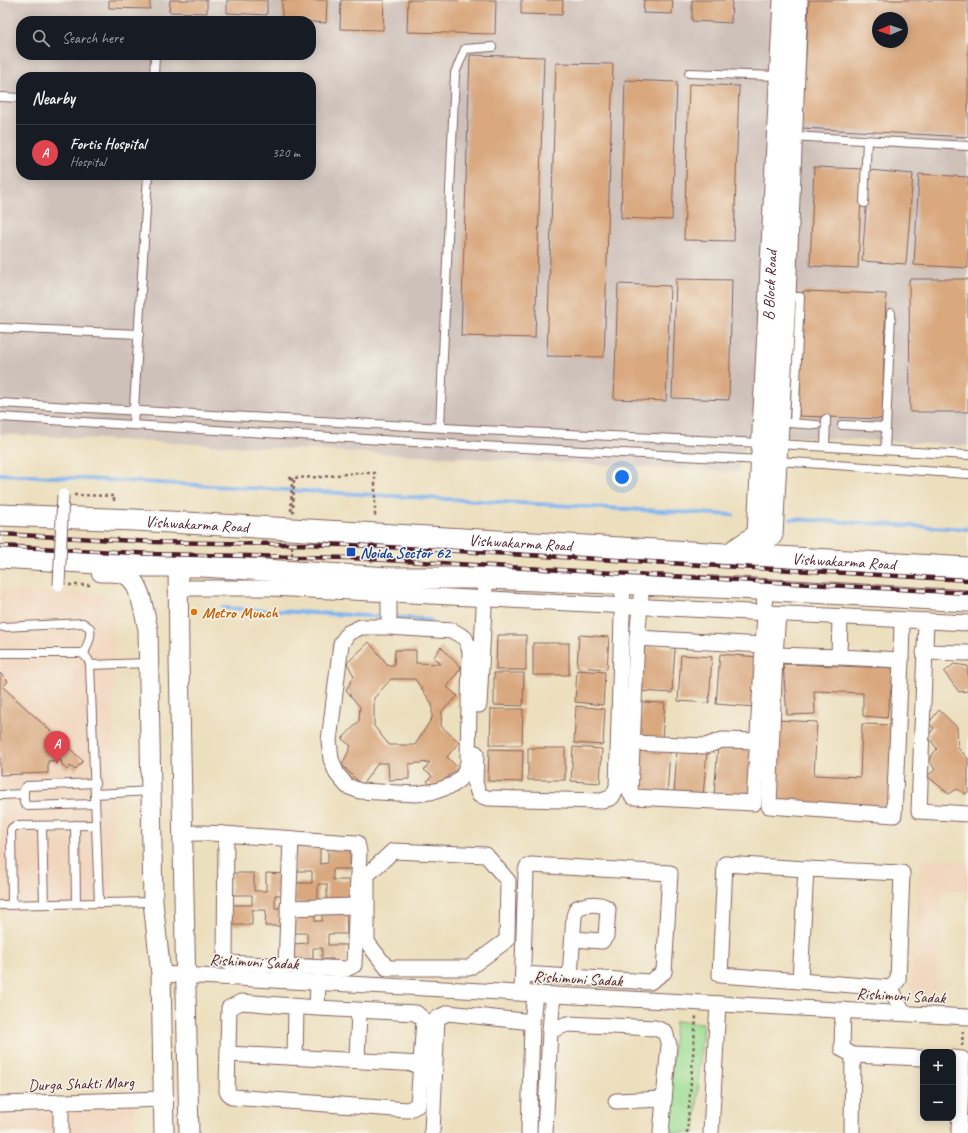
<!DOCTYPE html>
<html lang="en">
<head>
<meta charset="utf-8">
<style>
  :root { --surface:#171b24; --page:#242831; --text:#f1f3f6; --muted:#9ea1a6; --line:#363941; --accent:#d690ce }
  body { margin:0; font-family:Caveat,sans-serif; background:var(--page); color:var(--text) }
  .controls { position:absolute; right:12px; bottom:12px; display:grid; overflow:hidden; border-radius:8px; box-shadow:0 2px 10px #0003 }
  .controls button { width:36px; height:36px; display:grid; place-items:center; padding:0; border:0; border-bottom:1px solid var(--line); background:var(--surface); color:var(--text); font:20px sans-serif }
  .compass { position:absolute; left:872px; top:12px; width:36px; height:36px; border-radius:50%; background:var(--surface); box-shadow:0 2px 10px #0003; rotate:268deg }
  .you { position:absolute; left:622px; top:477px; width:14px; height:14px; margin:-10px; border:3px solid #fff; border-radius:50%; background:#1a73e8; box-shadow:0 0 0 6px #1a73e833 }
  .badge { display:grid; place-items:center; width:26px; height:26px; border-radius:50%; background:var(--accent); color:#fff; font-size:13px; font-weight:700 }
  .pin { position:absolute; translate:-50% -33px; filter:drop-shadow(0 1px 2px #0008) }
  .pin::after { content:''; position:absolute; top:21px; width:14px; height:12px; background:inherit; clip-path:polygon(0 0,100% 0,50% 100%) }
  .list { margin:0; padding:0; list-style:none }
  h2 { display:flex; justify-content:space-between; align-items:center; height:52px; margin:0; padding:0 16px; font-size:17px }
  h2 small { font-size:13px; font-weight:400; color:var(--muted) }
  .list li { display:grid; grid-template-columns:26px 1fr auto; gap:12px; align-items:center; box-sizing:border-box; height:56px; padding:0 16px; border-top:1px solid var(--line) }
  .list b { display:block; font-size:15px; white-space:nowrap }
  .list p { margin:0; font-size:13px; white-space:nowrap; color:var(--muted) }
  .list em { font-size:13px; font-style:normal; color:var(--muted) }
  .icon { flex:none; width:22px; height:22px; fill:none; stroke:currentColor; stroke-width:2; stroke-linecap:round; stroke-linejoin:round }
  .map { position:relative; flex:none; width:968px; height:1133px; overflow:hidden }
  .search { position:absolute; background:var(--surface); box-shadow:0 2px 10px #0003; left:16px; top:16px; width:300px; height:44px; display:flex; align-items:center; gap:10px; box-sizing:border-box; padding:0 14px; border-radius:16px; color:var(--muted); font-size:15px }
  .panel { position:absolute; background:var(--surface); box-shadow:0 2px 10px #0003; left:16px; top:72px; width:300px; height:108px; border-radius:16px }
  .map>svg:first-child { display:block }
  .built { fill:#f1d5bd }
  .industrial { fill:#cec1ba; fill-rule:evenodd }
  .green { fill:#9ede94; stroke:#747e60 }
  .lines { fill:none; stroke-linecap:round; stroke-linejoin:round }
  .stream { stroke:#81b4ee; stroke-width:4 }
  .building { fill:#d9a87f; fill-rule:evenodd }
  .service-casing { stroke:#83625e; stroke-width:10 }
  .minor-casing { stroke:#83625e; stroke-width:17 }
  .tertiary-casing { stroke:#83625e; stroke-width:21 }
  .secondary-casing { stroke:#83625e; stroke-width:23 }
  .path { stroke:#83625e; stroke-width:2.5; stroke-dasharray:3 3; stroke-linecap:butt }
  .service { stroke:#fff; stroke-width:8 }
  .minor { stroke:#fff; stroke-width:15 }
  .tertiary { stroke:#fff; stroke-width:19 }
  .secondary { stroke:#fff; stroke-width:21 }
  .rail-casing { stroke:#4a1f2b; stroke-width:4.5 }
  .rail { stroke:#f7f3e8; stroke-width:3; stroke-dasharray:9; stroke-linecap:butt }
  .pedestrian-bridge-casing { stroke:#83625e; stroke-width:13; stroke-linecap:butt }
  .pedestrian-bridge { stroke:#fff; stroke-width:11 }
  .transit-dot { fill:#1a4fb4; stroke:#f7f3e8; stroke-width:1.5 }
  .food-dot { fill:#e8710a; stroke:#f7f3e8; stroke-width:1.5 }
  .labels { text-anchor:middle; stroke-width:3; stroke-linejoin:round; paint-order:stroke }
  .street-label { font-size:16px; fill:#4a1f2b; stroke:#f7f3e8 }
  .transit-label { font-size:16px; font-weight:bold; fill:#164399; stroke:#f7f3e8; text-anchor:start }
  .food-label { font-size:16px; font-weight:bold; fill:#c56008; stroke:#f7f3e8; text-anchor:start }
</style>
</head>
<body>
<div class="map">
<svg width="968" height="1133" viewBox="0 0 968 1133">
  <rect width="100%" height="100%" fill="#f7f3e8"/>
  <filter id="ink" filterUnits="userSpaceOnUse"><feTurbulence type="fractalNoise" baseFrequency=".025" numOctaves="2"/><feDisplacementMap in="SourceGraphic" scale="8" xChannelSelector="R" yChannelSelector="G"/><feConvolveMatrix kernelMatrix="1 2 1 2 8 2 1 2 1" color-interpolation-filters="sRGB"/></filter>
  <filter id="wash" filterUnits="userSpaceOnUse"><feTurbulence type="fractalNoise" baseFrequency=".012" numOctaves="4" result="noise"/><feDisplacementMap in="SourceGraphic" scale="16" xChannelSelector="R" yChannelSelector="G"/><feGaussianBlur stdDeviation="0.9" result="paint"/><feColorMatrix in="noise" values="0 0 0 0 0 0 0 0 0 0 0 0 0 0 0 0 0 1.4 0 .05"/><feComposite in="paint" operator="in"/></filter>
  <g filter="url(#wash)">
    <rect width="100%" height="100%" fill="#ecdfbe"/>
    <g class="built">
      <polygon points="0,591 100,593 108,598 114,620 113,908 0,912"/>
      <polygon points="920,858 968,861 968,892 943,890 935,996 911,994"/>
      <polygon points="968,914 968,969 964,969"/>
      <polygon points="134,1100 135,1133 0,1133 0,1104"/>
    </g>
    <path class="industrial" d="M0,0H968V446L749,434L738,472L0,434ZM878,18H902V42H878ZM21,21H311V55H21ZM21,77H311V175H21Z"/>
    <polygon class="green" points="675,1021 703,1023 695,1133 667,1133"/>
    <g class="lines">
      <g class="stream">
        <polyline points="0,474 733,515"/>
        <polyline points="791,519 968,529"/>
        <polyline points="223,608 386,617"/>
        <polyline points="393,617 431,620"/>
      </g>
    </g>
    <g id="blocks">
      <g class="building">
        <polygon points="109,0 150,0 150,9 109,8"/>
        <polygon points="170,0 207,0 207,13 169,12"/>
        <polygon points="227,0 267,0 267,15 227,13"/>
        <polygon points="282,0 327,0 326,23 311,22 311,21 282,21"/>
        <polygon points="341,0 384,0 383,30 340,29"/>
        <polygon points="408,0 496,0 495,34 407,32"/>
        <polygon points="521,0 563,0 562,15 521,14"/>
        <polygon points="644,0 673,0 672,14 643,13"/>
        <polygon points="692,0 732,0 731,23 692,21"/>
        <path d="M809,0H968V137L802,128ZM878,18H902V42H878Z"/>
        <polygon points="470,55 544,57 535,338 461,336"/>
        <polygon points="556,63 613,64 604,357 547,356"/>
        <polygon points="625,80 677,82 672,220 621,218"/>
        <polygon points="689,84 739,86 734,241 684,240"/>
        <polygon points="814,167 862,169 858,268 810,266"/>
        <polygon points="869,170 913,174 906,264 862,261"/>
        <polygon points="919,174 968,177 968,268 914,265"/>
        <polygon points="676,279 732,280 729,400 672,398"/>
        <polygon points="909,279 968,279 968,412 910,412"/>
        <polygon points="618,284 670,286 666,401 614,399"/>
        <polygon points="803,291 886,294 882,419 799,416"/>
        <polygon points="497,635 526,635 526,670 496,670"/>
        <polygon points="579,635 609,637 607,669 577,667"/>
        <path d="M369,642L388,665H394L395,650H416V663L441,664L434,657L441,647L461,668L447,687L458,696L442,711L441,726L459,742L447,757L458,768L434,789L427,781L432,776L424,770L430,762L409,764V779L389,780L388,763H378L362,785L342,765L351,746L342,739L359,721L360,707L346,690L354,676L347,663ZM391,679H415L432,704V718L415,745H389L374,726V698Z"/>
        <rect x="533" y="643" width="36" height="32"/>
        <polygon points="643,645 675,648 672,693 639,691"/>
        <polygon points="720,654 759,657 755,707 716,704"/>
        <polygon points="681,655 712,657 709,703 678,701"/>
        <polygon points="783,664 894,668 887,718 863,716 863,693 814,691 815,714 787,715"/>
        <polygon points="954,664 968,666 968,691 959,692 944,672"/>
        <polygon points="577,670 605,672 603,705 575,702"/>
        <polygon points="0,673 8,681 3,687 83,761 75,770 70,766 67,770 62,765 61,760 48,761 48,773 0,775"/>
        <polygon points="494,673 524,673 523,706 494,705"/>
        <polygon points="642,702 665,703 662,738 640,736"/>
        <polygon points="576,706 605,709 603,745 574,743"/>
        <polygon points="491,709 523,709 522,745 490,745"/>
        <polygon points="939,710 957,727 958,748 968,758 968,792 966,794 957,789 949,794 927,776 935,770 929,759 937,749 928,736 934,728 928,724"/>
        <polygon points="776,720 817,722 814,775 860,777 862,724 895,725 891,807 772,802"/>
        <polygon points="718,745 754,747 750,798 714,796"/>
        <polygon points="573,747 602,749 600,783 571,781"/>
        <polygon points="638,747 670,750 667,796 634,794"/>
        <rect x="528" y="748" width="37" height="32"/>
        <polygon points="489,749 523,750 522,782 488,781"/>
        <polygon points="677,750 707,752 703,796 674,794"/>
        <polygon points="295,847 320,847 320,864 328,863 328,847 350,847 350,869 333,869 333,880 350,880 350,903 327,903 327,884 318,884 318,903 295,903 295,883 312,883 312,871 295,871"/>
        <polygon points="232,873 254,873 254,891 266,891 266,873 286,874 286,895 275,895 275,908 285,908 285,926 265,926 266,910 252,910 252,925 231,925 231,905 252,905 252,895 231,895"/>
        <polygon points="315,909 315,921 322,921 322,909 346,909 347,934 328,934 328,945 347,945 347,964 333,964 333,959 322,959 322,948 313,948 313,959 300,959 293,963 293,944 307,943 307,933 293,933 292,910"/>
      </g>
    </g>
  </g>
  <g filter="url(#ink)">
    <use href="#blocks" fill-opacity="0" stroke="#83625e" stroke-width="1"/>
    <g class="lines">
      <g class="service-casing">
        <g id="service">
          <polyline points="689,73 779,76"/>
          <polyline points="154,77 155,55"/>
          <polyline points="0,97 21,98"/>
          <polyline points="791,136 968,146"/>
          <polyline points="864,203 867,141"/>
          <polyline points="786,297 800,297 794,423"/>
          <polyline points="0,328 139,334"/>
          <polyline points="0,403 480,430 762,443"/>
          <polyline points="0,417 481,446 762,460"/>
          <polyline points="789,423 817,425"/>
          <polyline points="133,425 148,175"/>
          <polyline points="842,425 886,427"/>
          <polyline points="440,427 455,73 465,49 492,47"/>
          <polyline points="777,444 968,455"/>
          <polyline points="825,446 826,419"/>
          <polyline points="885,450 891,313"/>
          <polyline points="777,461 968,474"/>
          <path d="M3,627L83,623L90,628C92,637 87,645 84,654"/>
          <path d="M0,653H81C86,656 89,659 90,665L99,903"/>
          <polyline points="90,665 148,663"/>
          <polyline points="95,783 27,786 24,789 24,803 28,806 95,804"/>
          <polyline points="95,794 151,791"/>
          <polyline points="0,795 24,794"/>
          <polyline points="75,825 76,903"/>
          <polyline points="42,826 44,904"/>
          <polyline points="0,905 153,902"/>
          <polyline points="12,905 11,830 12,828 15,826 96,825"/>
        </g>
      </g>
      <g class="minor-casing">
        <g id="minor">
          <polyline points="178,588 271,588 968,623"/>
          <polyline points="926,621 919,811 968,814"/>
          <polyline points="389,627 453,631 465,638 470,650 468,763 463,776 453,785 436,791 416,794 360,791 347,786 337,774 331,759 329,741 341,644 348,633 361,627 389,627 389,584"/>
          <polyline points="637,638 641,597"/>
          <polyline points="763,645 637,638 630,793 633,797 754,803 765,613 764,590"/>
          <polyline points="924,652 968,653"/>
          <polyline points="775,655 778,614"/>
          <polyline points="839,657 901,660 894,815 769,806 775,655 839,657 840,617"/>
          <polyline points="901,660 902,620"/>
          <polyline points="479,705 485,589"/>
          <polyline points="632,743 706,746 722,740 757,741"/>
          <polyline points="476,753 475,783 479,795 488,798 602,801 612,797 617,787 623,583"/>
          <path d="M183,834C205,831 228,835 250,836C285,838 321,841 357,843L359,852L354,965L346,969L229,963L225,956L226,835"/>
          <polygon points="393,851 486,855 508,881 507,940 469,968 387,968 367,942 367,875"/>
          <polyline points="288,908 356,906"/>
          <polyline points="286,966 291,839"/>
          <polyline points="161,974 968,1017"/>
          <path d="M570,977L574,916L577,908C586,904 600,902 608,909L606,936L602,941L573,939"/>
          <polyline points="800,981 806,869"/>
          <polyline points="891,988 898,980 902,873 806,869 725,864 720,975 891,988 903,1013"/>
          <polyline points="522,993 526,871 527,867 531,865 670,873 664,972 650,982 523,974"/>
          <polyline points="317,1008 416,1013 424,1020 418,1105 408,1110 232,1097 227,1091 229,1008 241,1002 317,1008 318,983"/>
          <polyline points="843,1010 842,1049 853,1055 852,1133"/>
          <polyline points="550,1031 553,995"/>
          <polyline points="228,1054 421,1064"/>
          <polyline points="853,1055 923,1058"/>
          <polyline points="295,1057 296,1007"/>
          <polyline points="953,1058 962,1059 959,1133"/>
          <polyline points="357,1060 359,1011"/>
          <polyline points="616,1101 664,1099"/>
          <polyline points="61,1102 61,1133"/>
          <polyline points="0,1104 164,1099"/>
          <polyline points="432,1133 437,1018 448,1013 532,1022 535,994"/>
          <polyline points="529,1133 532,1022"/>
          <polyline points="545,1133 550,1031 567,1024 655,1028 665,1032 669,1045 661,1133"/>
          <polyline points="711,1133 718,1004"/>
        </g>
      </g>
      <g class="tertiary-casing">
        <g id="tertiary">
          <path id="s1" d="M727,554L757,534L783,0"/>
          <polyline points="752,555 773,535 786,297 798,0"/>
          <polyline points="178,565 179,659 189,1133"/>
          <path d="M101,572C109,572 119,571 126,575C141,582 144,614 148,629L153,902L161,974L164,1133"/>
        </g>
      </g>
      <g class="secondary-casing">
        <g id="secondary">
          <path id="s2" d="M0,515L134,520L968,568"/>
          <polyline points="0,557 147,566 202,566 389,578 486,578 739,588 968,601"/>
        </g>
      </g>
      <g class="path">
        <polyline points="289,478 321,477 354,473 375,473 375,518"/>
        <polyline points="291,479 292,479 291,513"/>
        <polyline points="74,495 114,496 114,503"/>
        <polyline points="293,513 294,478"/>
        <polyline points="292,555 292,544"/>
        <polyline points="403,562 403,551"/>
        <polyline points="69,585 92,585"/>
        <polyline points="962,1046 963,1029"/>
        <polyline points="687,1133 696,1016"/>
      </g>
      <use href="#service" class="service"/>
      <use href="#minor" class="minor"/>
      <use href="#tertiary" class="tertiary"/>
      <use href="#secondary" class="secondary"/>
      <g class="rail-casing">
        <g id="rail">
          <polyline points="0,534 154,542 351,545 968,580"/>
          <polyline points="0,546 155,554 350,558 968,593"/>
        </g>
      </g>
      <use href="#rail" class="rail"/>
      <g class="pedestrian-bridge-casing">
        <polyline id="pedestrian-bridge" points="59,585 63,495"/>
      </g>
      <use href="#pedestrian-bridge" class="pedestrian-bridge"/>
    </g>
  </g>
  <rect class="transit-dot" x="346" y="547" width="10" height="10" rx="2"/>
  <circle class="food-dot" cx="194" cy="612" r="4"/>
  <g class="labels">
    <g class="street-label">
      <text dy="6" stroke="none"><textPath href="#s1" startOffset="285">B Block Road</textPath></text>
      <text dy="6" stroke="none"><textPath href="#s2" startOffset="197">Vishwakarma Road</textPath></text>
      <text dy="6" stroke="none"><textPath href="#s2" startOffset="521">Vishwakarma Road</textPath></text>
      <text dy="6" stroke="none"><textPath href="#s2" startOffset="845">Vishwakarma Road</textPath></text>
      <text transform="translate(254 961) rotate(3)" y="6">Rishimuni Sadak</text>
      <text transform="translate(578 978) rotate(3)" y="6">Rishimuni Sadak</text>
      <text transform="translate(901 995) rotate(3)" y="6">Rishimuni Sadak</text>
      <text transform="translate(81 1083) rotate(-2)" y="6">Durga Shakti Marg</text>
    </g>
    <g class="transit-label">
      <text x="360" y="558">Noida Sector 62</text>
    </g>
    <g class="food-label">
      <text x="202" y="618">Metro Munch</text>
    </g>
  </g>
</svg>
<div class="controls">
<button>+</button>
<button>−</button>
</div>
<svg class="compass" viewBox="-18 -18 36 36"><path d="M0-13l5 13h-10z" fill="#e53935"/><path d="M0 13l5-13h-10z" fill="#9ea1a6"/></svg>
<div class="you"></div>
<div class="pin badge" style="left:57px;top:764px;background:#e0444e">A</div>
<div class="search"><svg class="icon" aria-label="search" viewBox="0 0 24 24"><circle cx="10" cy="10" r="6"/><path d="M15 15l6 6"/></svg>Search here</div>
<section class="panel">
<h2>Nearby<small></small></h2>
<ul class="list">
<li><span class="badge" style="background:#e0444e">A</span><div><b>Fortis Hospital</b><p>Hospital</p></div><em>320 m</em></li>
</ul>
</section>
</div>
</body>
</html>
